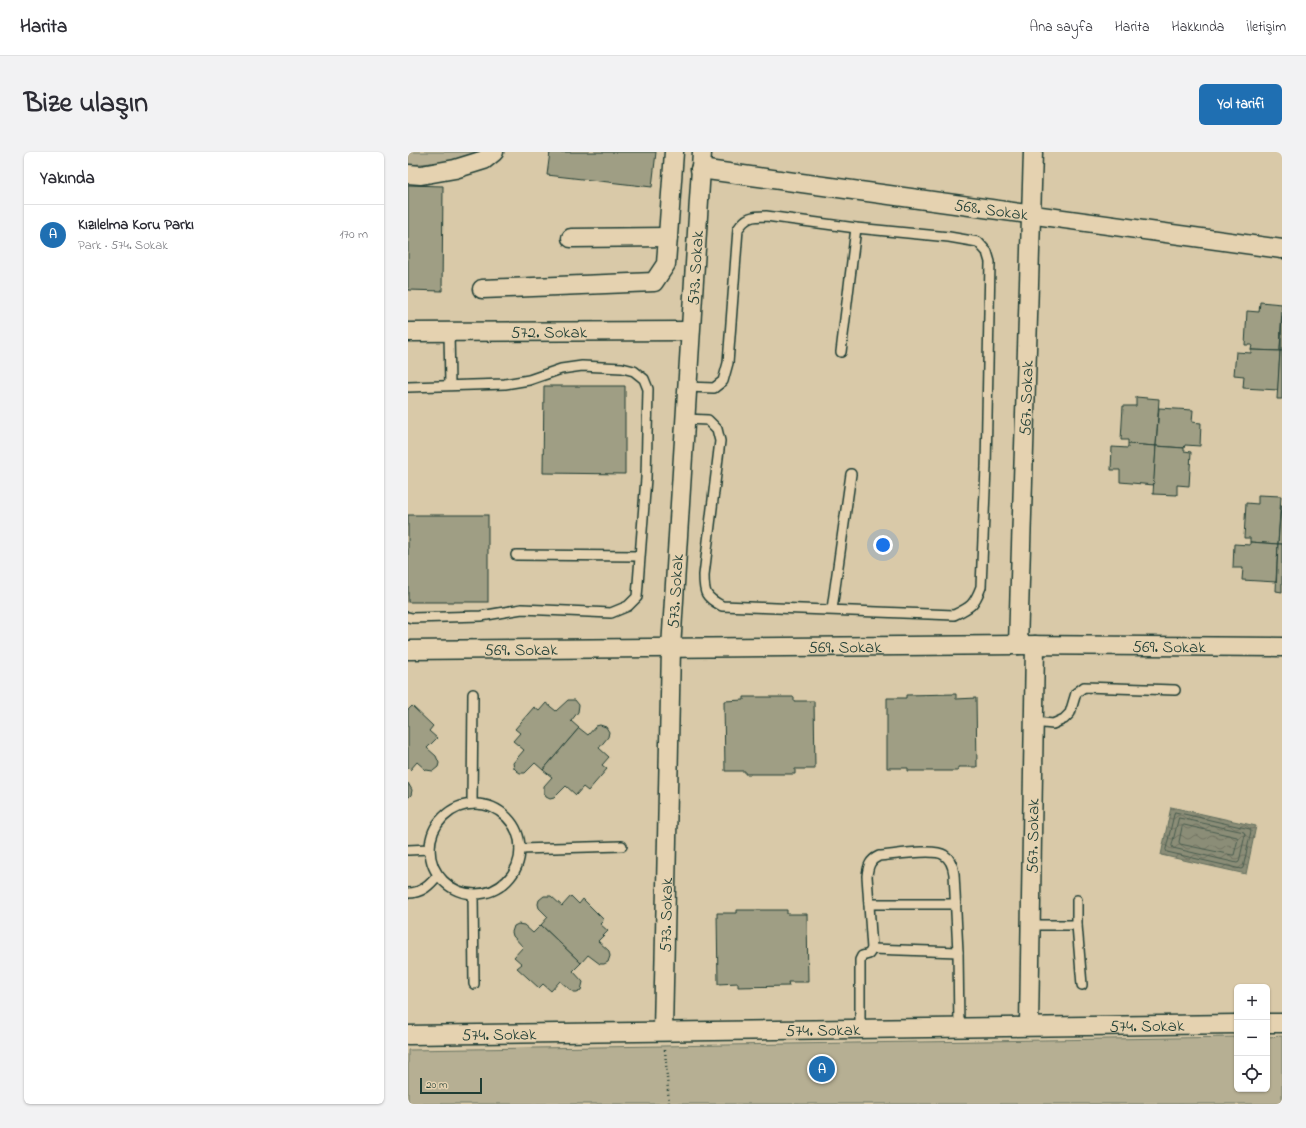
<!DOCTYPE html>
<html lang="tr">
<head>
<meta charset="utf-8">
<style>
  :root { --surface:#fff; --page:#f2f2f3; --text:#2b2b33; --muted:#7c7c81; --line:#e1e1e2; --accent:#1f6fb2 }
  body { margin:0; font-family:"Indie Flower",sans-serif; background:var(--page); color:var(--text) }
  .controls { position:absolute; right:12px; bottom:12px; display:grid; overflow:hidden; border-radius:6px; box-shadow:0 1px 3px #0004 }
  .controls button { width:36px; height:36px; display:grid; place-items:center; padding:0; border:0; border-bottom:1px solid var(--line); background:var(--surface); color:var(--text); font:20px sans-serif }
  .scale { position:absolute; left:12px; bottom:10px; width:62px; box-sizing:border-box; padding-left:4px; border:2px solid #1f3d34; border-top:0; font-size:11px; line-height:14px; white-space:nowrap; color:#1f3d34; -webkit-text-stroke:3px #e5d2b0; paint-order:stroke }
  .you { position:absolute; left:475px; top:393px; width:14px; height:14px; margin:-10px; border:3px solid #fff; border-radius:50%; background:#1a73e8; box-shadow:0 0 0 6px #1a73e833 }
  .badge { display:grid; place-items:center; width:26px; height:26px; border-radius:50%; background:var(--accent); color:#fff; font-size:13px; font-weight:700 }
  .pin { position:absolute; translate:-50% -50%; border:2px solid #fff; box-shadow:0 1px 4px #0006 }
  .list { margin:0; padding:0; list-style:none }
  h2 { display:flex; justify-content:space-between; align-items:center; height:52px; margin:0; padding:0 16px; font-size:17px }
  h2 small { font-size:13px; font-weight:400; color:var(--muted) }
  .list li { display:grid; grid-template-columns:26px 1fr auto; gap:12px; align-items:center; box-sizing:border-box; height:60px; padding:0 16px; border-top:1px solid var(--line) }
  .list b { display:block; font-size:15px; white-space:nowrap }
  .list p { margin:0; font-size:13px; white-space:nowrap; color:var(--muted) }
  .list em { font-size:13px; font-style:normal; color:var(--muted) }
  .icon { flex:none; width:22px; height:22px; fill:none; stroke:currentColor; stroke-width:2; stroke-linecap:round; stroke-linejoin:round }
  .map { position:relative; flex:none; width:874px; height:952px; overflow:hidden; border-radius:6px }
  header { display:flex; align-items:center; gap:24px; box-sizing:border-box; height:56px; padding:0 20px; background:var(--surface); border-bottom:1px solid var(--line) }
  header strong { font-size:19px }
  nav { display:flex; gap:22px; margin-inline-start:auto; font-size:14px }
  .intro { display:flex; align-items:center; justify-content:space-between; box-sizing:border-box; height:96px; padding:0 24px }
  h1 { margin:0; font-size:28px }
  .button { padding:10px 18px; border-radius:6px; background:var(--accent); color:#fff; font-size:14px; font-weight:700 }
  main { display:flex; gap:24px; padding:0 24px }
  aside { flex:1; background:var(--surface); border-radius:6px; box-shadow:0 1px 3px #0004 }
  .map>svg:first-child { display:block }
  .green { fill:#b6af93; stroke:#6a7664 }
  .water { fill:url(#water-waves); stroke:#606d5c }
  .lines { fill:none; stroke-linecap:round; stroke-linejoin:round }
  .shore { stroke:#4a5d4f; stroke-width:1 }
  .building { fill:#9f9e84; stroke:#1f3d34 }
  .lane-casing { stroke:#1f3d34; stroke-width:12 }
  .street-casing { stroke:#1f3d34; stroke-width:21 }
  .path { stroke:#1f3d34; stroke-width:2.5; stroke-dasharray:1 3; stroke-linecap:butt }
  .lane { stroke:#e5d2b0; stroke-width:9 }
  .street { stroke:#e5d2b0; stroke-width:18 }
  .labels { text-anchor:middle; stroke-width:3; stroke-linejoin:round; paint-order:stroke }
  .street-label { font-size:17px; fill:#1f3d34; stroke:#e5d2b0 }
</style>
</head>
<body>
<header>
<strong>Harita</strong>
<nav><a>Ana sayfa</a><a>Harita</a><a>Hakkında</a><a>İletişim</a></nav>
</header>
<div class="intro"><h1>Bize ulaşın</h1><a class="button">Yol tarifi</a></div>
<main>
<aside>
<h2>Yakında<small></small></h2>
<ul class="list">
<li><span class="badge">A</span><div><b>Kızılelma Koru Parkı</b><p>Park · 574. Sokak</p></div><em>170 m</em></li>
</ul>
</aside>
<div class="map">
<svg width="874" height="952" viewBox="0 0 874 952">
  <defs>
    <pattern id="water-waves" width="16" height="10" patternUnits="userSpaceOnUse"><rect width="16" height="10" fill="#8b8d77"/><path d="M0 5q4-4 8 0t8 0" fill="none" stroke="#717462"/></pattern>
  </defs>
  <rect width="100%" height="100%" fill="#d9c9a8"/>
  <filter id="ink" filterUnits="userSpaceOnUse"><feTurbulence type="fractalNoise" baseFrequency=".025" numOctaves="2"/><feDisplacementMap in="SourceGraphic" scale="8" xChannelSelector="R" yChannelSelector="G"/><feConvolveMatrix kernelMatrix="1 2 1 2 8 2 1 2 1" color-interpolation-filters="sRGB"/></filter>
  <g filter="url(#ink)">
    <g class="green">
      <polygon points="0,0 70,0 37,10 0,13"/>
      <polygon points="874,884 874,952 0,952 0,898 829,885 829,937 859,937 859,885"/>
    </g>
    <polygon class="water" points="763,655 848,674 838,722 753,703"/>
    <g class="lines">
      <g class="shore">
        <polygon points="767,660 842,677 843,679 835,716 833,717 759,700 758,698"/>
        <polygon points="771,666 836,680 837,683 831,710 829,711 765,696 764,694"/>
        <polygon points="776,673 829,685 830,687 826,703 824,703 772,692 771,690 774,675"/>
      </g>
    </g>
    <g class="building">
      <polygon points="142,0 248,0 244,35 139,23"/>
      <polygon points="0,33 35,34 34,139 0,138"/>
      <polygon points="852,150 874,152 872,199 843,198 844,193 837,193 839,159 851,160"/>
      <polygon points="874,164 874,199 872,199"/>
      <polygon points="843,198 872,199 870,238 835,236 836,224 826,223 828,200 843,201"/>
      <polygon points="872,199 874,199 874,247 869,247"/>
      <polygon points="136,234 217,234 217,322 135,321"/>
      <polygon points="728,245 751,247 748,294 720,292 720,288 713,288 715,254 728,254"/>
      <polygon points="751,256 785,258 784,270 793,271 792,294 777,293 776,296 748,294"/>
      <polygon points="720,292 748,294 746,333 712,330 712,318 703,318 704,295 720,296"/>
      <polygon points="748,294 776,296 776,299 783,300 781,334 769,333 769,343 745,342"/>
      <polygon points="850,343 873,344 870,392 842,390 842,386 836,386 838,351 850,352"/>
      <polygon points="873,353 874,353 874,392 870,392"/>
      <rect x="0" y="363" width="80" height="87"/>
      <polygon points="842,390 870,392 868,430 834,428 835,416 825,416 826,392 842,393"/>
      <polygon points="870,392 874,392 874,440 868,439"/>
      <polygon points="548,542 548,547 568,546 569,615 550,615 550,619 500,619 500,616 479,616 479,546 498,546 498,543"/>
      <polygon points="336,545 386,545 386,549 406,549 407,617 387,617 387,622 337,622 337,619 317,619 316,549 336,548"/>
      <polygon points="160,548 167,548 171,553 170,560 163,569 171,576 135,618 127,611 117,621 112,621 109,619 106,616 105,611 116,598 105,589 112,581 107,577 126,555 131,559 138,551 148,559"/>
      <polygon points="4,554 25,574 21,579 29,586 19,596 28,604 31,611 30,615 25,619 18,618 9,610 2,618 0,616 0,558"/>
      <polygon points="192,573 198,575 201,580 200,585 191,596 201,605 194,613 199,617 180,639 175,635 168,643 158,634 146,646 142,647 138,645 136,641 136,634 144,625 135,618 171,576 180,583 188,574"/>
      <polygon points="0,631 4,638 3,643 0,646"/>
      <polygon points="136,744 143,744 154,754 163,744 171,752 175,747 196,768 192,772 200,779 190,789 201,799 202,804 200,810 196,812 192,812 180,803 173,811 133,773 140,765 131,756 130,752 131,748"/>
      <polygon points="329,758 379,758 379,762 399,762 400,830 380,830 381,834 330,835 330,831 310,832 309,761 329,761"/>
      <polygon points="110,772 116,773 125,781 133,773 173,811 165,819 175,830 173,838 169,840 165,840 152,829 143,839 135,832 131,836 109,816 114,812 106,805 115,795 105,784 104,780 106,774"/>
    </g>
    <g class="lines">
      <g class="lane-casing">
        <g id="lane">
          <polyline points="41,180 42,233"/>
          <polyline points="433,200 448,76"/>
          <polyline points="0,235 97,232 121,228 153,217 174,214 214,216 226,219 236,227 240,237 238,326 229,445 220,454 203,461 114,457 73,464 4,466 0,465"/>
          <path d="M277,267L300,268L309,277L312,289L296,423C296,441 297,445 314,454L546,463C563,455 566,453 573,435L578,315L582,110L579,100L570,90L541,85L448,76L358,64C344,64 338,65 330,77L320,211L315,229L306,236L278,235"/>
          <polyline points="108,403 231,404"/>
          <polyline points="424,457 443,322"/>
          <polyline points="626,570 645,572 656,567 662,561 668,541 676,535 767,538"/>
          <circle cx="67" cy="697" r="45"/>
          <polyline points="64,652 65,542"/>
          <polyline points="112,697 214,694"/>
          <polyline points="0,698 22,697"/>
          <path d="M0,741C14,741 22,733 30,723"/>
          <polyline points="65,742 66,832"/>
          <polyline points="669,748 669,773 674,833"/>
          <polyline points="461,752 548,752"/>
          <polyline points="623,773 669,773"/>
          <polyline points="464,797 550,800"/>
          <path d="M452,877V808L454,804L461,802L464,797L459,724C460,714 462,708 471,704C486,703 526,696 536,703C543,707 545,715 546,722L550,800L551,875"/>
        </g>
      </g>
      <g class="street-casing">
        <g id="street">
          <path id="s1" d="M292,17L874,97"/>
          <polyline points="0,22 13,23 47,17 76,8 86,0"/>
          <polyline points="163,86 260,85"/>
          <polyline points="74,137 246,130 258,112 266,0"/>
          <path id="s2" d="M0,180L282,179"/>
          <path id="s3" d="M610,493L625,0"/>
          <path id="s4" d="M0,498L610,493L874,495"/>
          <polyline points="859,871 874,871"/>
          <path id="s5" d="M621,874L627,493"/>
          <path id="s6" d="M255,879L263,496L294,0"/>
          <path id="s7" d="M0,883L829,872"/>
        </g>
      </g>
      <polyline class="path" points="257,898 261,952"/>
      <use href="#lane" class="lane"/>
      <use href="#street" class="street"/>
    </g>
  </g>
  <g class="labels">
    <g class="street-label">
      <text dy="6" stroke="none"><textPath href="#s1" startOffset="294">568. Sokak</textPath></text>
      <text dy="6" stroke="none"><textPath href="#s6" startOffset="764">573. Sokak</textPath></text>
      <text dy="6" stroke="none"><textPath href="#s2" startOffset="141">572. Sokak</textPath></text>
      <text dy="6" stroke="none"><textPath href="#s3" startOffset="247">567. Sokak</textPath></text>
      <text dy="6" stroke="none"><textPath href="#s6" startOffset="440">573. Sokak</textPath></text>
      <text dy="6" stroke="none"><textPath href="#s4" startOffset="761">569. Sokak</textPath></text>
      <text dy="6" stroke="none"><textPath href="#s4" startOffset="437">569. Sokak</textPath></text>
      <text dy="6" stroke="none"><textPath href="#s4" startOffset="113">569. Sokak</textPath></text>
      <text dy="6" stroke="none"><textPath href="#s5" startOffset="190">567. Sokak</textPath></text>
      <text dy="6" stroke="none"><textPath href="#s6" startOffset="116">573. Sokak</textPath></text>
      <text dy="6" stroke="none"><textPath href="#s7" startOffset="739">574. Sokak</textPath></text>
      <text dy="6" stroke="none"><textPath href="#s7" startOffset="415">574. Sokak</textPath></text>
      <text dy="6" stroke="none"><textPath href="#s7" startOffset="91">574. Sokak</textPath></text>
    </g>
  </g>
</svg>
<div class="controls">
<button>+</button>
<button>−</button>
<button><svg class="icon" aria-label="locate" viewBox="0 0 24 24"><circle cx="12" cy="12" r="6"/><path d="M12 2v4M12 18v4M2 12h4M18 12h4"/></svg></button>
</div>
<div class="scale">20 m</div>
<div class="you"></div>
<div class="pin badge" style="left:414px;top:917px">A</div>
</div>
</main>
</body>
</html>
